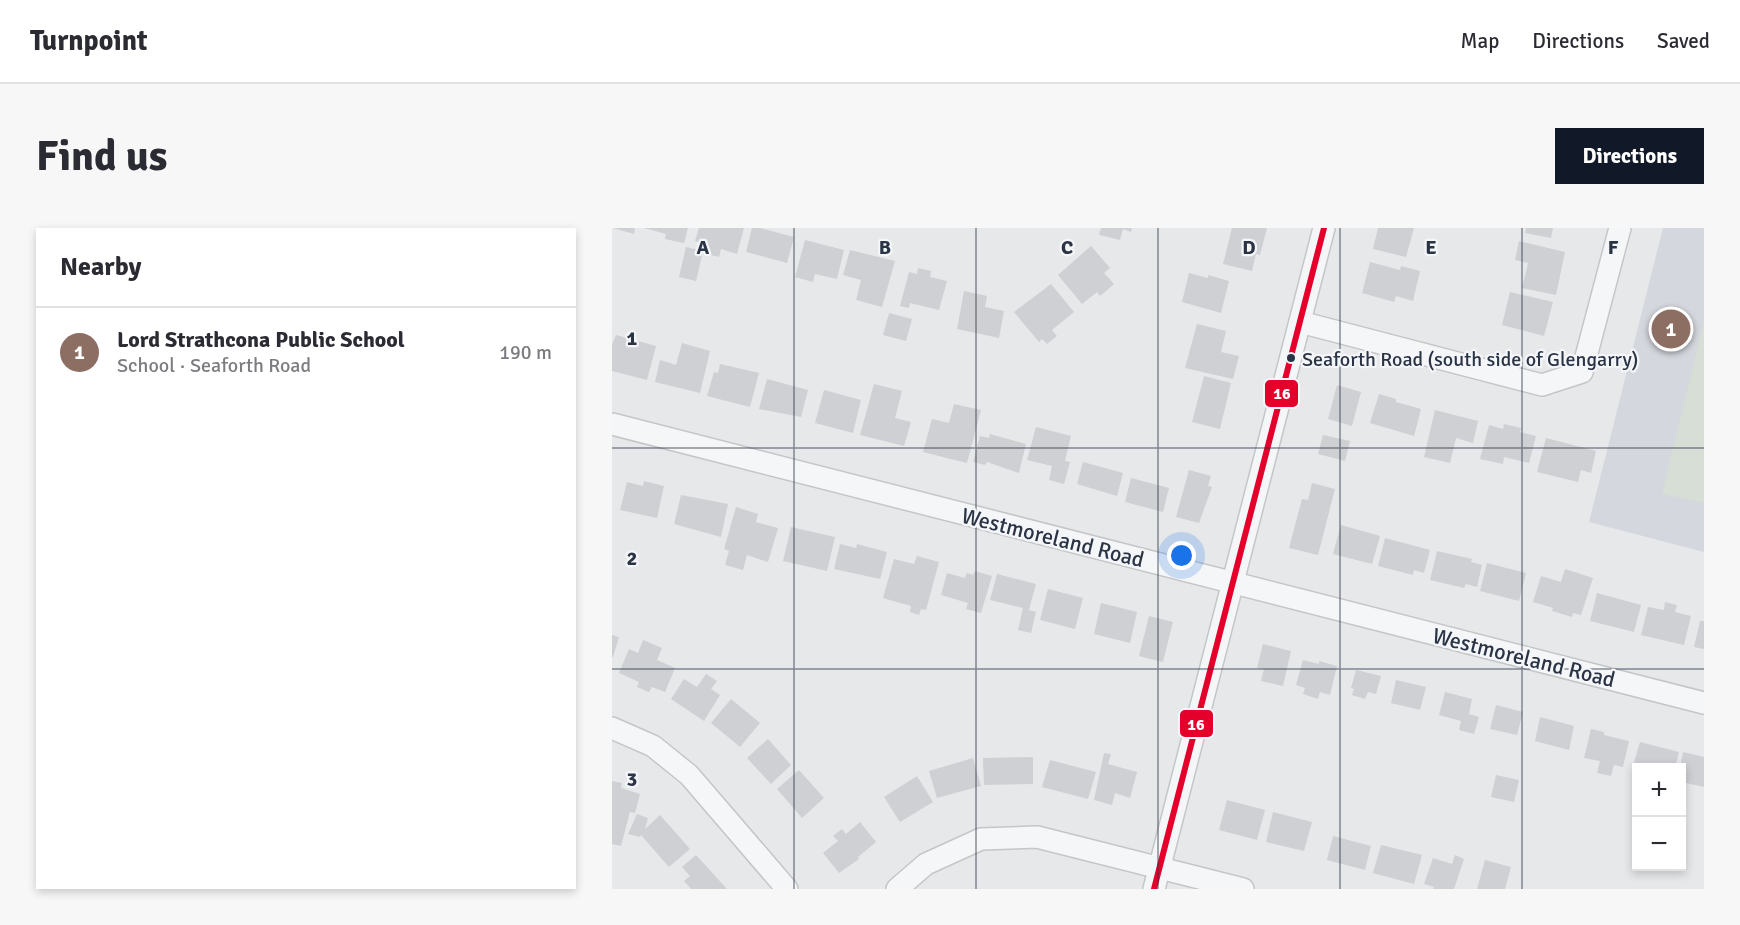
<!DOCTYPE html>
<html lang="en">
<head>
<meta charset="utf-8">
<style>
  :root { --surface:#fff; --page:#f7f7f7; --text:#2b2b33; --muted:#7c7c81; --line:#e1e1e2; --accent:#111827 }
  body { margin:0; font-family:Signika,sans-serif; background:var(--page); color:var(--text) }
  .controls { position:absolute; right:18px; bottom:18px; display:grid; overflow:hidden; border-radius:0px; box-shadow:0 3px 9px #0003 }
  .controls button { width:54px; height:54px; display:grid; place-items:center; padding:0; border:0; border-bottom:2px solid var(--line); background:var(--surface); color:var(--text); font:30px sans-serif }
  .you { position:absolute; left:570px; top:328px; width:21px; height:21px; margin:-15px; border:4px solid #fff; border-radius:50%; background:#1a73e8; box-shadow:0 0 0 9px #1a73e833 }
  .badge { display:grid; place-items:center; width:39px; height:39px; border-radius:50%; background:var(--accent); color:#fff; font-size:20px; font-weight:700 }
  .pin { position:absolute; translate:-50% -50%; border:3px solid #fff; box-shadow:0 2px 6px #0006 }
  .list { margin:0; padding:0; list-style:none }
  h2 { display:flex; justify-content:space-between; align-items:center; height:78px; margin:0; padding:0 24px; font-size:26px }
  h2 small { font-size:20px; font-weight:400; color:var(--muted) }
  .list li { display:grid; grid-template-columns:39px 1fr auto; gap:18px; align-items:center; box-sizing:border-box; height:90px; padding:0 24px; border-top:2px solid var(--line) }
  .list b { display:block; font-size:22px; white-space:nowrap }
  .list p { margin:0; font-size:20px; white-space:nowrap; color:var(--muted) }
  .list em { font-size:20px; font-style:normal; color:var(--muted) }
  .map { position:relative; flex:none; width:1092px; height:661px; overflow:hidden; border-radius:0px }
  header { display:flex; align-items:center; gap:36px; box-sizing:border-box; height:84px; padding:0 30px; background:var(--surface); border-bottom:2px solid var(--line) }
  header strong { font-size:28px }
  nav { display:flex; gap:33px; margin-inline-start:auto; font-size:21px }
  .intro { display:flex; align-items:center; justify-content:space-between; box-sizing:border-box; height:144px; padding:0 36px }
  h1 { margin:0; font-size:42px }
  .button { padding:15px 27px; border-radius:0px; background:var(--accent); color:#fff; font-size:21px; font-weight:700 }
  main { display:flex; gap:36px; padding:0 36px }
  aside { flex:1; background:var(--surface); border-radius:0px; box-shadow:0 3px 9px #0003 }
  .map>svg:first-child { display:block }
  .built { fill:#d4d7dd }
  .park { fill:#d6ded6 }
  .building { fill:#ced0d3 }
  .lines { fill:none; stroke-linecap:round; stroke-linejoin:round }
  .street-casing { stroke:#c4c6c8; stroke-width:24 }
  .street { stroke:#f5f6f7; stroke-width:21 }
  .bus-1-casing { stroke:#f4f6f9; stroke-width:10 }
  .bus-1 { stroke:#e4002b; stroke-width:6 }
  .grid { fill:none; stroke:#2b3445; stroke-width:1.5; stroke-opacity:0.55 }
  .bus-dot { fill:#2b3445; stroke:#f4f6f9; stroke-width:2 }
  .labels { text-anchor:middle; stroke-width:4.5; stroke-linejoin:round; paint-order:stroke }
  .bus-label { font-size:20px; fill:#2b3445; stroke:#f4f6f9; text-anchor:start }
  .street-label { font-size:22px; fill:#2b3445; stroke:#f4f6f9 }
  .grid-label { font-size:20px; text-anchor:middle; font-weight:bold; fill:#2b3445; stroke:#f4f6f9; stroke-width:4.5; stroke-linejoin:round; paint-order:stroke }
  .line-badge { stroke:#f4f6f9; stroke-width:2 }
  .badge-label { font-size:16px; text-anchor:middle; font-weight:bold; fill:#fff }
</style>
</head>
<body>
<header>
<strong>Turnpoint</strong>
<nav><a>Map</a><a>Directions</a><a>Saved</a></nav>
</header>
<div class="intro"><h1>Find us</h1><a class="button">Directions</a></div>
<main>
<aside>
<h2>Nearby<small></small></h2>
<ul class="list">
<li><span class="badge" style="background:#8d6e63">1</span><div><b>Lord Strathcona Public School</b><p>School · Seaforth Road</p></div><em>190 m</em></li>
</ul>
</aside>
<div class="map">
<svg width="1092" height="661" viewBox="0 0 1092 661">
  <rect width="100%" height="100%" fill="#e6e8ea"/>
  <polygon class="built" points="1051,0 1092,0 1092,324 977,294"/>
  <polygon class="park" points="1092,92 1092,275 1050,266"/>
  <g class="building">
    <polygon points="1,0 23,0 22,6"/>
    <polygon points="32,0 76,0 72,15 53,11 54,6"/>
    <polygon points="87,0 132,0 125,26 109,21 107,29 91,25 93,16 83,13"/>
    <polygon points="140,0 148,0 182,9 175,35 134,24"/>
    <polygon points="489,0 520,0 519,4 511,1 508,12 487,7"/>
    <polygon points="620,0 655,0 648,27 644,26 640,43 611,36"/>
    <polygon points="766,0 802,0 794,29 761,21"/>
    <polygon points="914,0 941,0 939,10 913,5"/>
    <polygon points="193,12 232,22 225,51 203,46 201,54 183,49"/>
    <polygon points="907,13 953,24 944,67 910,60 916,35 903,32"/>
    <polygon points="479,18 498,40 492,45 502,56 488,68 485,64 470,76 446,47"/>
    <polygon points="74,19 91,23 84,53 67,49"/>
    <polygon points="238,22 283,33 270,79 244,72 249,52 231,47"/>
    <polygon points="758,34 788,42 789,38 808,43 801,73 784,68 782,74 750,65"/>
    <polygon points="306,40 319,43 318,49 335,53 327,82 298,75 297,80 288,78 297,44 305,46"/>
    <polygon points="577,45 596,50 596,47 617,53 609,85 570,74"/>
    <polygon points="439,56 462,84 440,102 445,108 435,116 430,111 427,114 402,84"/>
    <polygon points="352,63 375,68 373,79 392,83 387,110 345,101"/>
    <polygon points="898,64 941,74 932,108 890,97"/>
    <polygon points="277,85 300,91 294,113 271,107"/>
    <polygon points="585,96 614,103 609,124 627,128 621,151 573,140"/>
    <polygon points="4,107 44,118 35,152 0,143 0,117"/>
    <polygon points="70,115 98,123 88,165 43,154 48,132 64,137"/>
    <polygon points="108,136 147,145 138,179 95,168 102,144 106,145"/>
    <polygon points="592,148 619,155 608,201 580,194"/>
    <polygon points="155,151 196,162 189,189 147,181"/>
    <polygon points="262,156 290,163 283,190 299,194 292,218 248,207"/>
    <polygon points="725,157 749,164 740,198 716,191"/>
    <polygon points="212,162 249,172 241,205 203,195"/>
    <polygon points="767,166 784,171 784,174 809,181 802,208 758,195"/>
    <polygon points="342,176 369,182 355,235 311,224 320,191 337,195"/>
    <polygon points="823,182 866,193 861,215 844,210 838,235 812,229"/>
    <polygon points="892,196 909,200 908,204 924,208 917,235 892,229 891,236 868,231 877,197 891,201"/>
    <polygon points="424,199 459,208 453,233 458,234 452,256 437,252 440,238 415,232"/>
    <polygon points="378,206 414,216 407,245 375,234 373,237 361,234 368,208 377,210"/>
    <polygon points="711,207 738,213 733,233 706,226"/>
    <polygon points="934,210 984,223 979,245 969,242 966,254 925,244"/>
    <polygon points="471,234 511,245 505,268 465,256"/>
    <polygon points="577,242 599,248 596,258 600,259 587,295 564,289"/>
    <polygon points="519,250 557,260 551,284 513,274"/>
    <polygon points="32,253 52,258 45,290 8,282 15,254 31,258"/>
    <polygon points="700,255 723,261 706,327 677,320 690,271 696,272"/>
    <polygon points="69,267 116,276 109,309 62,296"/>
    <polygon points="124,279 146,286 144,294 166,300 156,334 135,327 131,342 113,337 117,323 112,321"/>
    <polygon points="729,297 768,308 760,336 721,326"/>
    <polygon points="179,299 223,309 215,343 171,333"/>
    <polygon points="773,310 818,322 812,345 802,342 801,347 766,338"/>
    <polygon points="228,316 244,320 245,316 275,324 268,351 222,341"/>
    <polygon points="825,323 860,331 859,334 870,337 865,359 854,356 852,360 818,352"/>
    <polygon points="305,328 327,334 314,382 309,381 307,387 298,384 299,378 271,370 282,331 302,336"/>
    <polygon points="875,335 914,345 907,373 868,363"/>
    <polygon points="953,341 981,350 969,387 961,385 960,389 940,383 941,380 921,374 929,348 949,354"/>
    <polygon points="363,343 380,348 369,385 354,381 356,375 329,367 335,345 353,350 355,345 361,347"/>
    <polygon points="385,346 424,356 417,382 424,384 419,405 406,402 411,380 378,372"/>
    <polygon points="436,361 471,370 463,401 428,392"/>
    <polygon points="985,365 1029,377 1022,404 978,393"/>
    <polygon points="1053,374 1065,377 1063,384 1079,388 1072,417 1029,407 1036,379 1052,382"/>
    <polygon points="489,375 525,384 518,415 482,406"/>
    <polygon points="537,388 561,394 551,434 527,428"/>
    <polygon points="1088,393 1092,393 1092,421 1082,419"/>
    <polygon points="0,407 7,409 1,429 0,429"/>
    <polygon points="31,412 50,420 45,432 63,440 53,464 40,459 37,464 25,459 27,454 7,445 17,421 26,425"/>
    <polygon points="651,416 679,423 671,458 649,453 652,441 645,440"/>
    <polygon points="691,432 707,436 707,433 725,438 718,467 708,464 706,471 691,466 693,460 684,457"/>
    <polygon points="744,442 769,448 764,466 756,464 753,471 740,467 742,461 739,460"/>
    <polygon points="94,446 105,453 99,461 108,467 92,493 59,471 72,451 85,459"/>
    <polygon points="784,452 814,459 808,482 779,475"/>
    <polygon points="833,464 860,471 857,486 867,489 862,506 847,502 849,493 827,487"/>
    <polygon points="119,471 148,495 128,519 99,495"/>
    <polygon points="884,477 911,484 905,507 878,501"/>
    <polygon points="928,489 962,498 957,522 923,513"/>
    <polygon points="979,501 992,504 992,507 1017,513 1011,539 1002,537 999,548 985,545 988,533 972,530"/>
    <polygon points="156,511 179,537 159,556 135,530"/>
    <polygon points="1028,514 1067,524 1063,540 1021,538"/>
    <polygon points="1071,524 1092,529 1092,559 1070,554 1070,540 1068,540"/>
    <polygon points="492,525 499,526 496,536 525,544 518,570 503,565 500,577 482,572"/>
    <polygon points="421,529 421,556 372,557 371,530"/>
    <polygon points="361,530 369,558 325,570 317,543"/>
    <polygon points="438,532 484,544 476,571 430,559"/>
    <polygon points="187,542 212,570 190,590 165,561"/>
    <polygon points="884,547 907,552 902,574 879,569"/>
    <polygon points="305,548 321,574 288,594 272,569"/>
    <polygon points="0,553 10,555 9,560 28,566 23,585 18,584 9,618 0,616"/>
    <polygon points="615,572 653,582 645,612 607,602"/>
    <polygon points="661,584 700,594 692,623 654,614"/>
    <polygon points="25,586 36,590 33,601 48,587 78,621 57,639 29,607 28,609 16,606"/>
    <polygon points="248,594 264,614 246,629 247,631 227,645 211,625 226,613 221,608 230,601 234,606"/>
    <polygon points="721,608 759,618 753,642 715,632"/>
    <polygon points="769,617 810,627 802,656 761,645"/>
    <polygon points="84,627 115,661 79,661 72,653 78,648 70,639"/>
    <polygon points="843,627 852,631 842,661 821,661 822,659 812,656 821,630 840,636"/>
    <polygon points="873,632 899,639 893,661 865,661"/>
  </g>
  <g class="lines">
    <g class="street-casing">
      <g id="street">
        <polyline points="688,94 930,157 970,144 1008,0"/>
        <polyline points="0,196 1092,475"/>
        <polyline points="0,500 41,518 77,547 175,661"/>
        <polyline points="285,661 314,636 369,611 425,609 631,661"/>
        <polyline points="542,661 712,0"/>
      </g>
    </g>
    <use href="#street" class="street"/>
    <g class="bus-1-casing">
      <polyline id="bus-1" points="542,661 712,0"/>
    </g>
    <use href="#bus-1" class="bus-1"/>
  </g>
  <path class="grid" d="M182,0V661M364,0V661M546,0V661M728,0V661M910,0V661M0,220H1092M0,441H1092"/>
  <circle class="bus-dot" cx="679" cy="130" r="5"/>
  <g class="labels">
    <g class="bus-label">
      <text x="690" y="138">Seaforth Road (south side of Glengarry)</text>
    </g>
    <g class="street-label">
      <text transform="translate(441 309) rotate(14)" y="8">Westmoreland Road</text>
      <text transform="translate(912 429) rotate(14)" y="8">Westmoreland Road</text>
    </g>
  </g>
  <g class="grid-label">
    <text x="91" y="26">A</text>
    <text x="273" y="26">B</text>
    <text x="455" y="26">C</text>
    <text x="637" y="26">D</text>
    <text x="819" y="26">E</text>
    <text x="1001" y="26">F</text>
    <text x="20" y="117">1</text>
    <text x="20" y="337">2</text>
    <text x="20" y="558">3</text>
  </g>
  <g class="line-badge">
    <rect x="652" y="151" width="35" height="29" rx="6" fill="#e4002b"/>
    <rect x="567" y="481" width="35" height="29" rx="6" fill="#e4002b"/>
  </g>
  <g class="badge-label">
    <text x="670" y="171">16</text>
    <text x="584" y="502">16</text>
  </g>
</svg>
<div class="controls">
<button>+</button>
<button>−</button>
</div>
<div class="you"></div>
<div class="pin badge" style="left:1059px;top:101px;background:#8d6e63">1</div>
</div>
</main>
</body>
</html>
